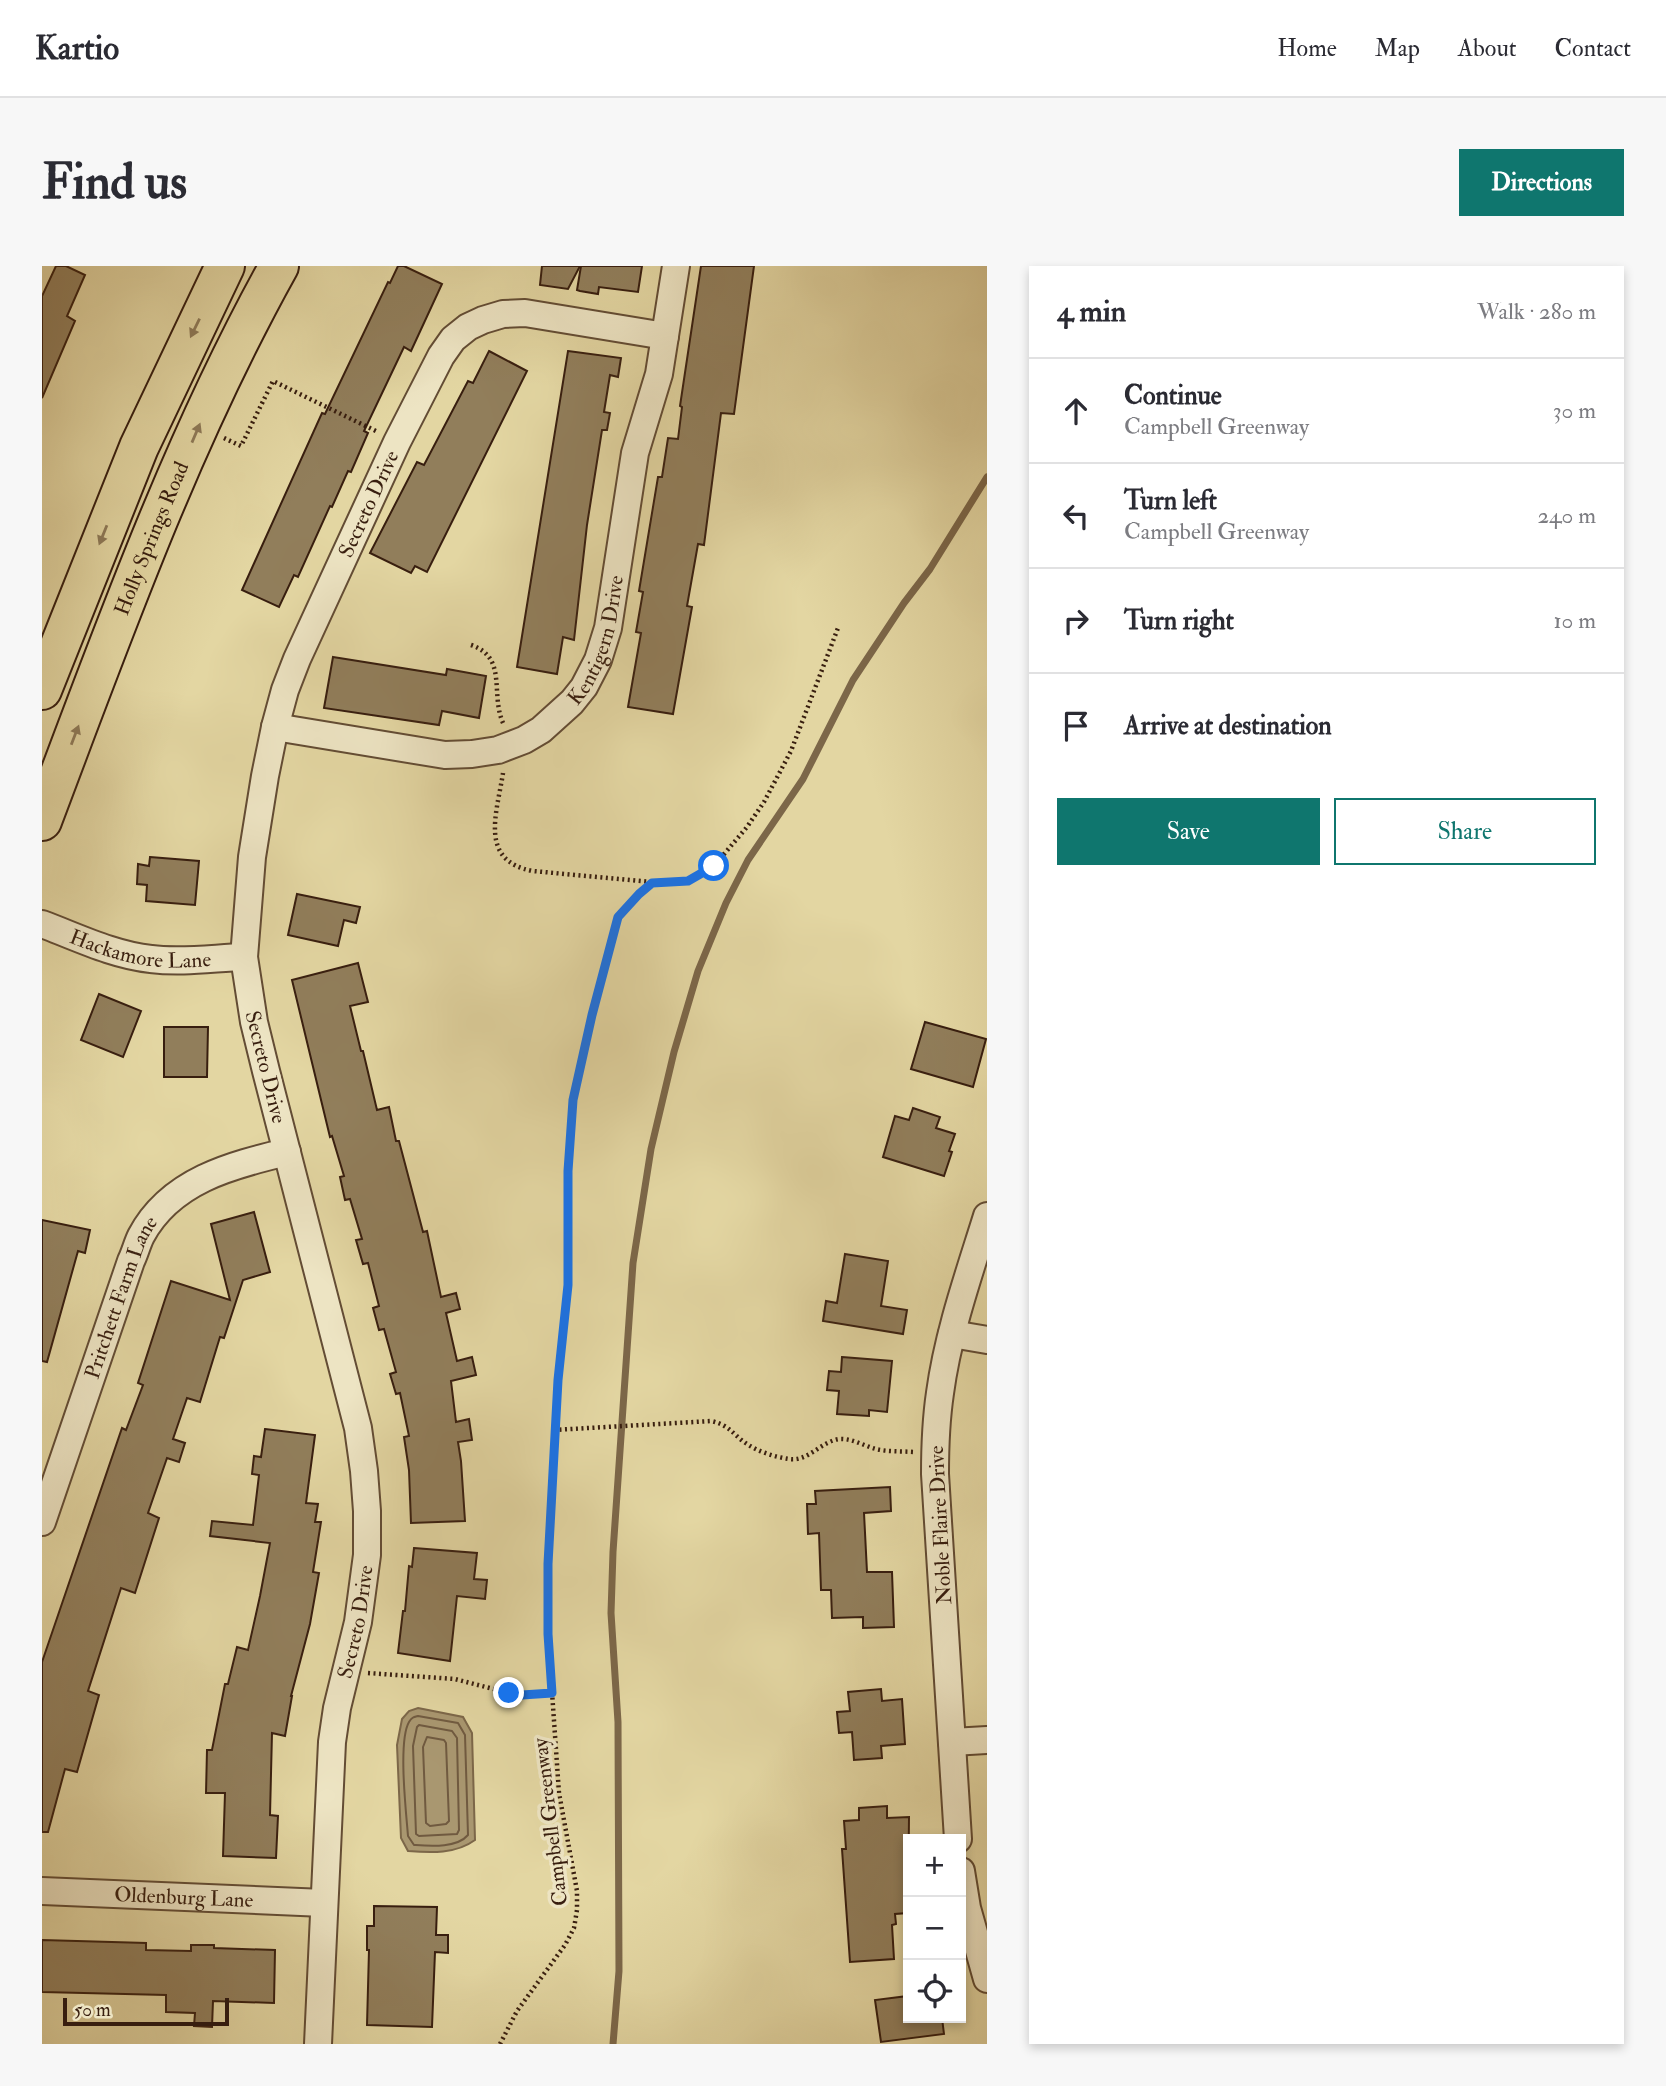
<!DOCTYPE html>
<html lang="en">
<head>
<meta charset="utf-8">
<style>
  :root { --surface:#fff; --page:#f7f7f7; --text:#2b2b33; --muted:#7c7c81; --line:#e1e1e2; --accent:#0f766e }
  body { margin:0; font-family:"IM FELL Double Pica",serif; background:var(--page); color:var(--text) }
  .controls { position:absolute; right:21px; bottom:21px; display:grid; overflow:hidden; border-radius:0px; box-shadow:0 4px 10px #0003 }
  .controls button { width:63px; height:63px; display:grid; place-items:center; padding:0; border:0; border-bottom:2px solid var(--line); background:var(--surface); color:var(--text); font:35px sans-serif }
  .scale { position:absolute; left:21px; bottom:18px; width:166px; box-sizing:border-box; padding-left:7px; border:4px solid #381e0f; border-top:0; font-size:19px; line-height:24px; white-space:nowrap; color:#381e0f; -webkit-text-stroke:5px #ede4c3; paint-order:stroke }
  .stop { position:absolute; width:21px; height:21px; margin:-16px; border:5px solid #1a73e8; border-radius:50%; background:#fff }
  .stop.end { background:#1a73e8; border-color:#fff; box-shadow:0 2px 7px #0008 }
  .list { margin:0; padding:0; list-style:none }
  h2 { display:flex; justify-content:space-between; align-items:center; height:91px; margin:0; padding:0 28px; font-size:30px }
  h2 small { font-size:23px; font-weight:400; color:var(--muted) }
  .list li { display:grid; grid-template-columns:46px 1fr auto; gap:21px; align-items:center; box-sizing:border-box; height:105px; padding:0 28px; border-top:2px solid var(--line) }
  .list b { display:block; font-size:26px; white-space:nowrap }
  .list p { margin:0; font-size:23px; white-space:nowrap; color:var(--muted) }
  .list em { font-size:23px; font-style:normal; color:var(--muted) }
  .actions { display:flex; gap:14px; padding:21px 28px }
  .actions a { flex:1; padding:16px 0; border:2px solid var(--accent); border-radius:0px; text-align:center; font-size:24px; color:var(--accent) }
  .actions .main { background:var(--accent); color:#fff }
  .icon { flex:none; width:38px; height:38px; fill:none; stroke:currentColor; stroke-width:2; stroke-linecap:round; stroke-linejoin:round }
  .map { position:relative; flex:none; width:945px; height:1778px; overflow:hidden; border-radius:0px }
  header { display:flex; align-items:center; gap:42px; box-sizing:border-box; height:98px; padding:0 35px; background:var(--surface); border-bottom:2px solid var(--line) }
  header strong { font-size:33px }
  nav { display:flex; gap:38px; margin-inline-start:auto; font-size:24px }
  .intro { display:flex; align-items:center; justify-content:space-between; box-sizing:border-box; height:168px; padding:0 42px }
  h1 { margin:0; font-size:49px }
  .button { padding:18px 32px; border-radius:0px; background:var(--accent); color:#fff; font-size:24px; font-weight:700 }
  main { display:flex; gap:42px; padding:0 42px }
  aside { flex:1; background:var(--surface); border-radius:0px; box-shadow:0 4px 10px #0003 }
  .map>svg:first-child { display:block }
  .water { fill:#a99770; stroke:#7c6749; stroke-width:2 }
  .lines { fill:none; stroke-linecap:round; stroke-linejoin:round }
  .shore { stroke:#705a40; stroke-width:2 }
  .stream { stroke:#7c6749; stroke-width:7 }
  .building { fill:#917e5b; stroke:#381e0f; stroke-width:2 }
  .street-casing { stroke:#634c34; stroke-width:30 }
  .primary-casing { stroke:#381e0f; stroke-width:42 }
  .path { stroke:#381e0f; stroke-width:4.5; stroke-dasharray:2 3.5; stroke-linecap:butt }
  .street { stroke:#ede4c3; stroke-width:26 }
  .primary { stroke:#e3d6a2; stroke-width:38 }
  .oneway { fill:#8e7a58 }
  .route { stroke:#1a73e8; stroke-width:9 }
  .labels { text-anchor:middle; stroke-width:7; stroke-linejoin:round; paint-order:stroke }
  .street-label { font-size:21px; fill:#381e0f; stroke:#ede4c3 }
</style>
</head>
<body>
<header>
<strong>Kartio</strong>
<nav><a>Home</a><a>Map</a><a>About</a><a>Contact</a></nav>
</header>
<div class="intro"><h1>Find us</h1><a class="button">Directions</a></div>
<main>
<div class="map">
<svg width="945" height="1778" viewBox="0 0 945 1778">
  <rect width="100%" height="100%" fill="#e3d6a2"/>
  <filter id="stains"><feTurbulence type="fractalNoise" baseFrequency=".00286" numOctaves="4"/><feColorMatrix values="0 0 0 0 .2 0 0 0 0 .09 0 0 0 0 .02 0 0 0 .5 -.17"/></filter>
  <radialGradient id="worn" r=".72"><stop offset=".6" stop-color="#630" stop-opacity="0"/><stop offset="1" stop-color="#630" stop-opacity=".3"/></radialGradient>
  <path class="water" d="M376,1442L421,1451L430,1467L433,1574C414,1588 389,1587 366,1585L359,1572L355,1479L360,1453L367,1445Z"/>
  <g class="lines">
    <g class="shore">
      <path d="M376,1450L416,1457L423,1469L426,1569C415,1582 389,1580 372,1579L366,1570C364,1545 356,1475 367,1456C370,1451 372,1451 376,1450Z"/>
      <polygon points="377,1459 410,1465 415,1472 417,1564 415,1568 377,1570 374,1568 371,1480 375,1461"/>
      <polygon points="385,1471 402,1474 404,1477 407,1555 404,1558 388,1560 384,1557 381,1481"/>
    </g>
    <polyline class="stream" points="571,1778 577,1705 576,1456 569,1347 571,1286 591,997 609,883 632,786 656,705 684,637 706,594 761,513 811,414 862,337 888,303 945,211"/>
  </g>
  <g class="building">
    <polygon points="14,0 24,0 43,9 25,50 33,55 0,132 0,30"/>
    <polygon points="356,0 362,0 400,18 369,85 362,81 322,165 326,167 309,206 306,205 290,241 288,240 256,311 252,309 237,341 200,324 280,147 283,148 346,16 348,17"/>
    <polygon points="500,0 538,0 526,23 498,19"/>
    <polygon points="539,0 600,0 596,26 557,21 556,28 538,25 535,24"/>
    <polygon points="659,0 712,0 692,148 679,147 662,279 656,278 645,340 650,341 631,448 586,441 599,367 594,366 601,326 597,325 616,211 620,211 626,172 636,173 640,141 638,140"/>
    <polygon points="447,85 485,105 385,306 373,300 369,307 328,287 375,196 382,199 426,115 431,117"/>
    <polygon points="526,85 579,92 576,111 568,109 562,146 568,147 565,164 560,164 545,259 532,374 521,371 515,408 475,401"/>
    <polygon points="291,391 404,409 405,403 444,410 437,452 400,445 397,459 282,442"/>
    <polygon points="108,591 157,595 153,639 104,635 105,619 95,618 96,598 107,600"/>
    <polygon points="255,628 318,641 314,657 302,654 296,680 246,669"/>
    <polygon points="316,697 326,736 308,740 319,785 321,785 335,844 347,841 354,875 357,875 381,966 385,965 399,1031 414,1027 418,1043 404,1047 415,1095 430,1091 434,1109 409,1115 414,1156 427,1153 430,1174 416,1176 419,1195 423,1255 369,1257 367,1204 362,1171 367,1170 358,1127 354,1128 348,1108 354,1106 342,1063 337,1064 331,1042 337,1040 326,997 321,998 314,974 320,973 308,933 303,934 298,911 302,910 290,870 288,871 250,714"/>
    <polygon points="57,728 99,745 81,791 39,774"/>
    <polygon points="883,756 944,773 931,821 869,803"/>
    <polygon points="122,761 166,761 165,811 122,811"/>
    <polygon points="871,842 898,851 894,862 913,868 907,885 910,886 902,910 841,891 853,850 867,854"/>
    <polygon points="212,946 228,1006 201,1014 182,1072 178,1071 158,1136 145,1132 131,1173 143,1177 137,1196 125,1192 106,1247 117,1252 93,1327 79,1322 46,1425 57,1429 35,1506 23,1503 6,1566 0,1566 0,1396 80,1162 84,1164 101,1119 96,1117 129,1015 188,1034 169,958"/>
    <polygon points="0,954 48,964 43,987 36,985 5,1096 0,1095"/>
    <polygon points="803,988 846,995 839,1040 865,1044 861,1068 781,1055 784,1035 795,1037"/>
    <polygon points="800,1091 850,1095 845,1146 827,1144 827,1150 795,1148 797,1125 785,1124 787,1105 799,1106"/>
    <polygon points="223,1163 273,1169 264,1237 276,1238 273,1256 279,1256 271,1306 277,1307 268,1358 249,1430 250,1430 243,1470 230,1467 228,1549 236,1550 234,1592 181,1590 183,1527 164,1527 165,1484 170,1484 183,1418 186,1418 195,1381 206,1384 218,1330 228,1277 168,1270 170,1255 211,1259 217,1209 210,1208 212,1190 219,1191"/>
    <polygon points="848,1221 849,1245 822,1247 825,1306 850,1306 852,1361 821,1362 821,1351 790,1352 789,1324 779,1324 777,1267 766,1268 765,1238 774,1238 773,1225"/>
    <polygon points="372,1282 435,1287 432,1313 445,1314 443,1333 415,1330 408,1395 356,1387 361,1345 363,1345 367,1300 370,1301"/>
    <polygon points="839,1423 840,1435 860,1433 863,1478 839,1480 840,1492 812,1494 810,1466 797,1467 795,1446 808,1445 806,1426"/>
    <polygon points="845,1540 845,1552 867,1551 866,1647 853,1648 854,1658 850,1659 852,1693 808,1696 800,1583 804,1583 802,1555 817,1554 817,1542"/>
    <polygon points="332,1640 395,1641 394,1669 406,1669 406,1687 393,1686 390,1761 325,1759 327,1684 325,1684 325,1660 332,1660"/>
    <polygon points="0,1674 104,1677 104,1684 149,1685 149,1679 172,1679 172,1682 233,1684 232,1737 171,1735 170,1761 152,1760 153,1747 124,1746 124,1729 0,1726"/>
    <polygon points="866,1730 866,1752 900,1752 902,1768 839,1776 833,1734"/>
  </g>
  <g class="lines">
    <g class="street-casing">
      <g id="street">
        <path id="s1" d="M233,461L403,489L430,488L456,484L482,474L499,464L530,436L542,421L556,394L566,362L593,187L617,108L634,0"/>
        <path id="s2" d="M0,658C35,671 71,689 109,693C140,697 172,692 202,691"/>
        <polyline points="910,1068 945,1074"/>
        <path id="s3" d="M0,1256L89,995C93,987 95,978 99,970C128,915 189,899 245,886"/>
        <polyline points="910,1476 945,1474"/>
        <path d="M916,1573L893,1208C893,1181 894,1154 898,1127C906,1067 927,1008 945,950"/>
        <polyline points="919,1605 925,1642 945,1713"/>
        <path id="s4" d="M0,1625L282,1637"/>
        <path id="s5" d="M276,1778L290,1476L295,1442L316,1356L325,1289V1245L322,1205L316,1162L224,805L212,756L202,691L210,591L223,510L233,461L243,424L255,393L355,176L399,90L411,73L426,61L441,54L461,48L483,47L623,70"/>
      </g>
    </g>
    <g class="primary-casing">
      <g id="primary">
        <polyline points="0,424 97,181 183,0"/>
        <path id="s6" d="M0,555C71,367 139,176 237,0"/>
      </g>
    </g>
    <g class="path">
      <polyline points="182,172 199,180 231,115 336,166"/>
      <path d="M429,379C467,392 447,429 462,459"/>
      <path d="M461,507C455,547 436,595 491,605L609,616"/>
      <path d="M512,1164L669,1155C688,1159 691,1169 705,1178C717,1186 733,1191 747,1193C766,1196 778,1176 797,1173C810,1172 822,1180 834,1183C846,1186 859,1185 872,1186"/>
      <polyline points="326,1407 413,1413 467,1427 480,1429 510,1427"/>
      <polyline points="458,1778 475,1745 523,1679 532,1662 535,1644 535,1625 517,1527 506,1368 506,1299 516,1114 526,1019 527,869 539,794 576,651 597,628 610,617 646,615 660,608 672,600 705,561 722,536 749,485 796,362"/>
    </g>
    <use href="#street" class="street"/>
    <use href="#primary" class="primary"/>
  </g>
  <defs><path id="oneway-solid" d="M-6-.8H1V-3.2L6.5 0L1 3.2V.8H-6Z" transform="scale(1.75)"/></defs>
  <g class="oneway">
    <use href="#oneway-solid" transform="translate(153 62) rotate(116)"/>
    <use href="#oneway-solid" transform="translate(154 167) rotate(-67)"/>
    <use href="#oneway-solid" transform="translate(61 269) rotate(112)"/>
    <use href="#oneway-solid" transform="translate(33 469) rotate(-69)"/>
  </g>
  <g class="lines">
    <polyline class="route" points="467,1427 480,1429 510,1427 506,1368 506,1298 516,1114 526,1019 526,905 531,834 550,749 576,651 597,628 610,617 646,615 672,600"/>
  </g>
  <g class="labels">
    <g class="street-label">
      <text dy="7" stroke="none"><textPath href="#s5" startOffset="1580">Secreto Drive</textPath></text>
      <text dy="7" stroke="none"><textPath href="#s6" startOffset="303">Holly Springs Road</textPath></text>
      <text dy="7" stroke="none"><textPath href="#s1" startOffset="383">Kentigern Drive</textPath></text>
      <text dy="7" stroke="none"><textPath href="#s2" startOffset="103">Hackamore Lane</textPath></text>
      <text transform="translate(224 801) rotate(76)" y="7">Secreto Drive</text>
      <text dy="7" stroke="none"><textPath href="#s3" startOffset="238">Pritchett Farm Lane</textPath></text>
      <text transform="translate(898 1259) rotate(-93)" y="7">Noble Flaire Drive</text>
      <text dy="7" stroke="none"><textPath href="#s5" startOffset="425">Secreto Drive</textPath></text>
      <text transform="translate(508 1556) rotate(-97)" y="7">Campbell Greenway</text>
      <text dy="7" stroke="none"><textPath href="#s4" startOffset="142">Oldenburg Lane</textPath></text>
    </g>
  </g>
  <rect width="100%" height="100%" filter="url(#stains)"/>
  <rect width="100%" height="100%" fill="url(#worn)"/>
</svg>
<div class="controls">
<button>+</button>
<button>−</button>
<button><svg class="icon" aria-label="locate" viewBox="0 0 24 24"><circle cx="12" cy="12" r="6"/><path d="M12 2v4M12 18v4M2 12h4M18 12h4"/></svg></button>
</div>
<div class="scale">50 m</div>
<div class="stop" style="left:672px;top:600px"></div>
<div class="stop end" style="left:467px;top:1427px"></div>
</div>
<aside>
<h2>4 min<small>Walk · 280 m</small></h2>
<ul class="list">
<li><svg class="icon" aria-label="ahead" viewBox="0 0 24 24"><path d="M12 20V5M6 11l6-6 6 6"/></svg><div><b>Continue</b><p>Campbell Greenway</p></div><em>30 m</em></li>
<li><svg class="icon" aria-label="left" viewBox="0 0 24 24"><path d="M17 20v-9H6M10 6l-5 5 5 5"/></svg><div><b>Turn left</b><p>Campbell Greenway</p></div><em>240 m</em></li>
<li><svg class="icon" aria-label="right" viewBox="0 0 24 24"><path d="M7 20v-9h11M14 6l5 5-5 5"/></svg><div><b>Turn right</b></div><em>10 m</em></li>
<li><svg class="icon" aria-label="arrive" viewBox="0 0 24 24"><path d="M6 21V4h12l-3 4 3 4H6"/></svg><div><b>Arrive at destination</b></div></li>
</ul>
<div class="actions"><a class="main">Save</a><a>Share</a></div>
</aside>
</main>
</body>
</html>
